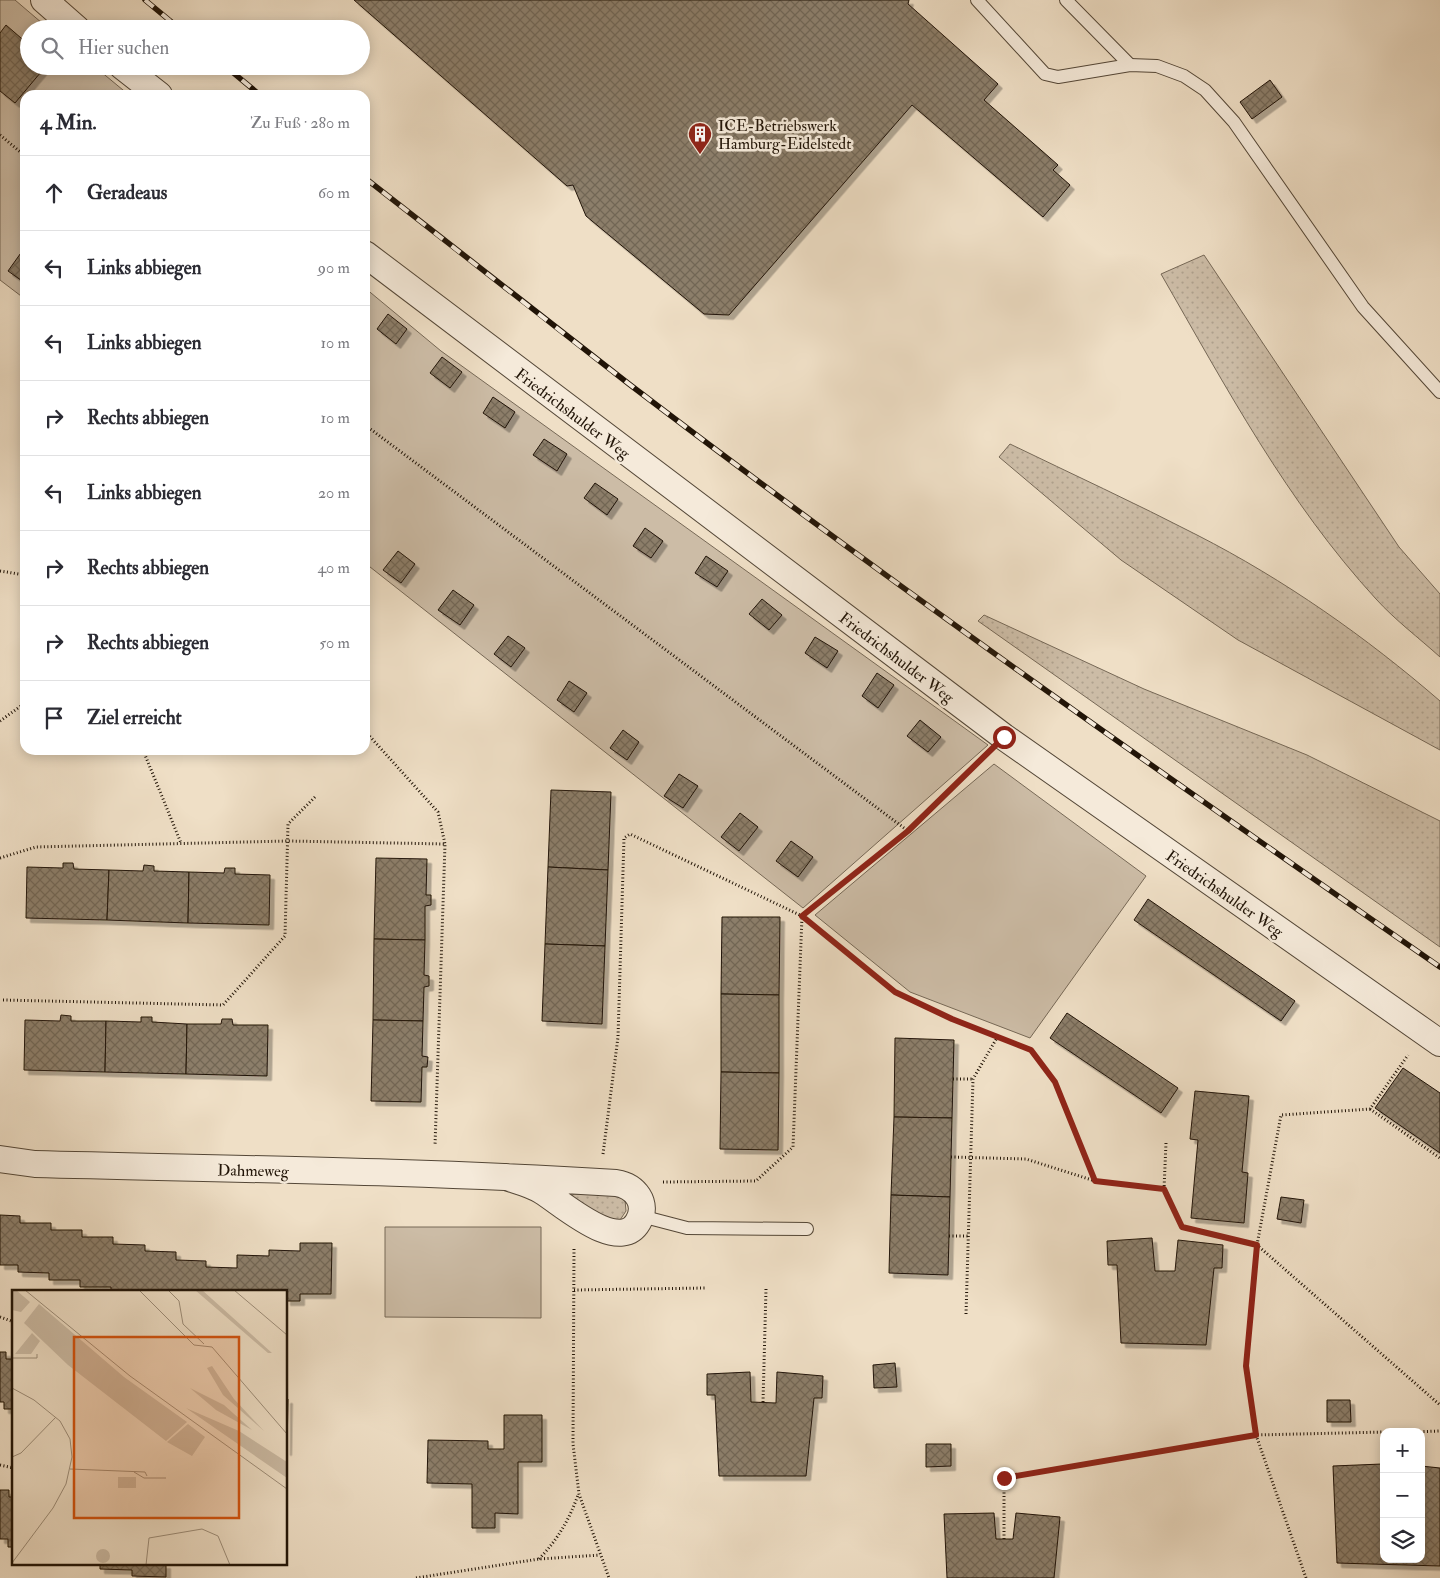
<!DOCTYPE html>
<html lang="de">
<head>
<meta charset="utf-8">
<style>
  :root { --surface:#fff; --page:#f2f2f3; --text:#2b2b33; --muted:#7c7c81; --line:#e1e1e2 }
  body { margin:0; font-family:"IM FELL Double Pica",serif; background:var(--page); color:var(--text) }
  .controls { position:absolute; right:15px; bottom:15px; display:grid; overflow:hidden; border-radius:10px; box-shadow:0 2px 12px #0003 }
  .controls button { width:45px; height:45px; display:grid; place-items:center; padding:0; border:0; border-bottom:1px solid var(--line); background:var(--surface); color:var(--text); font:25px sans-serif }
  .stop { position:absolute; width:15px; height:15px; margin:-11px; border:4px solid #8f2418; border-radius:50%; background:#fff }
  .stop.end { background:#8f2418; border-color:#fff; box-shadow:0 1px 5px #0008 }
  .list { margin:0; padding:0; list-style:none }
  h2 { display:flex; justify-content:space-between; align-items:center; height:65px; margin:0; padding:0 20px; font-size:21px }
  h2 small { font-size:16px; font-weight:400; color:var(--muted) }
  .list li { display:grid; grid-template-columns:32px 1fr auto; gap:15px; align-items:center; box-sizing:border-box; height:75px; padding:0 20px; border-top:1px solid var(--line) }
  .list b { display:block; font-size:19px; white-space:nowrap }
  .list em { font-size:16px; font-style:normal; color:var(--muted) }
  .icon { flex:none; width:28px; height:28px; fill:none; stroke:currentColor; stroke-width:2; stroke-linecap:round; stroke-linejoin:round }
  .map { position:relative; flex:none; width:1440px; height:1578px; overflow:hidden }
  .search { position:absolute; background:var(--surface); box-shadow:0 2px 12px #0003; left:20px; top:20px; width:350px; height:55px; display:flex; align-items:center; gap:12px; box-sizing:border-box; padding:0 18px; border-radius:28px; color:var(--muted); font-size:19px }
  .panel { position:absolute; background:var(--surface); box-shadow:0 2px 12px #0003; left:20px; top:90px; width:350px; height:665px; border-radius:15px }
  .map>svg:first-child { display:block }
  .grass { fill:url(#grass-dots); stroke:#766856 }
  .green { fill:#ccbca6; stroke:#766856 }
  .building { fill:url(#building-cross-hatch); stroke:#211407; filter:url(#shadow) }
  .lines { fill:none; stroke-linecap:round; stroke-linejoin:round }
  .lane-casing { stroke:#544737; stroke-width:14 }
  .street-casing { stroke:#544737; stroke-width:28 }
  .path { stroke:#211407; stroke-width:3; stroke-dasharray:1 2.5; stroke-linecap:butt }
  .lane { stroke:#f5eada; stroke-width:12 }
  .street { stroke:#f5eada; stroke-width:26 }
  .rail-casing { stroke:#211407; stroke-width:5.5 }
  .rail { stroke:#f5eada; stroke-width:4; stroke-dasharray:11; stroke-linecap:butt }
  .route { stroke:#8f2418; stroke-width:6 }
  .labels { text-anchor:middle; stroke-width:5; stroke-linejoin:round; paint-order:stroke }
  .poi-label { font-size:16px; fill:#211407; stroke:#f5eada; text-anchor:start }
  .street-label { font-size:16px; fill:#211407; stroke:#f5eada }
  .inset-road { fill:none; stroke:#9d8e7a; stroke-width:1 }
  .view { fill:#d4520c; fill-opacity:0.15; stroke:#d4520c; stroke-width:2.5 }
  .inset-edge { fill:none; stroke:#211407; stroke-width:2.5 }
</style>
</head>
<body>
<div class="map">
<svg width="1440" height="1578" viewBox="0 0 1440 1578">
  <defs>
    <pattern id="grass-dots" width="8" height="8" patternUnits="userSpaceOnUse" patternTransform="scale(1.25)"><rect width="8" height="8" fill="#ccbca6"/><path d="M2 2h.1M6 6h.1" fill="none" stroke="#afa18d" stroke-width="1.8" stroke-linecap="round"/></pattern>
    <pattern id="building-cross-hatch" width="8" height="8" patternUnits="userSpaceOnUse" patternTransform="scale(1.25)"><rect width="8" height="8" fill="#8c7e6a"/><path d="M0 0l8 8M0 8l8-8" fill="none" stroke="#726655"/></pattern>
    <filter id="shadow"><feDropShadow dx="4.5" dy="4.5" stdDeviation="0" flood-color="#0004"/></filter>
  </defs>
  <rect width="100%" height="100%" fill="#efdfc6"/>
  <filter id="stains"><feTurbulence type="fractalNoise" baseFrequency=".004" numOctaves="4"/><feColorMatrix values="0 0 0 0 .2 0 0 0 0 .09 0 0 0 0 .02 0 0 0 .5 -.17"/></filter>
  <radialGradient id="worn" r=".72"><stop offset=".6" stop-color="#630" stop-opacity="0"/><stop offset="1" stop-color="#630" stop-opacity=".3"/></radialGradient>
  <g class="grass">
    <path d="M1204,255L1399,547L1440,594V657C1419,638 1395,620 1376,599C1287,502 1226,387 1161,274Z"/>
    <path d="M1010,444C1072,474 1135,503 1197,535C1285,580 1366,637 1440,701V750L1238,640L1121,560L999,457Z"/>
    <polygon points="984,615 1144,689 1307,755 1440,821 1440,947 978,621"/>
    <polygon points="573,1194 616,1194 625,1200 626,1211 620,1220 609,1221 572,1198"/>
  </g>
  <g class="green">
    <polygon points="0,0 15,0 49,29 29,29 29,66 94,66 129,95 25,95 25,299 0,280"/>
    <polygon points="365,288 441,351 988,745 803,908 365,563"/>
    <polygon points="994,764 1146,876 1030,1038 910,992 815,915"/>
    <polygon points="385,1227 541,1227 541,1318 385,1317"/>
  </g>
  <g class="building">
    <polygon points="354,0 909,0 908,4 998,84 984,100 1058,165 1053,170 1070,185 1043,217 912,105 729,315 704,314 586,216 573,185 567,186"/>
    <polygon points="6,25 29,45 29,66 46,66 15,103 0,91 0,33"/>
    <polygon points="1270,80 1282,97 1252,119 1240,102"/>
    <polygon points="23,250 25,252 25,283 8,271"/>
    <polygon points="388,314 407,329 396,344 377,329"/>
    <polygon points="442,357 462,372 450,388 430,373"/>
    <polygon points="493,397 515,412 505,428 483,413"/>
    <polygon points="544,439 567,454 557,471 533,455"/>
    <polygon points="595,483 618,499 607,515 584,498"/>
    <polygon points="645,528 663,541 651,558 633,546"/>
    <polygon points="398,551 415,564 401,583 383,570"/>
    <polygon points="706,556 728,571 717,587 695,573"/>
    <polygon points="453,590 474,605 460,625 438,610"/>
    <polygon points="762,599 782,615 769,630 749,614"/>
    <polygon points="508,636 525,648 511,667 494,654"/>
    <polygon points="815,637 838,651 827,668 805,653"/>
    <polygon points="877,673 894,685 878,708 862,696"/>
    <polygon points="569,681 587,693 574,712 557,700"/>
    <polygon points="920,720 941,737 928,752 907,736"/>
    <polygon points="623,730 639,742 627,760 610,748"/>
    <polygon points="679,774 698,786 683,808 664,796"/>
    <polygon points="551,790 611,792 608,870 548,867"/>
    <polygon points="740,813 758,827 739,851 721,837"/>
    <polygon points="791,841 813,857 798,877 776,861"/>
    <polygon points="376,858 427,859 426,895 431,895 431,905 425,906 425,940 374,939"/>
    <polygon points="63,863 73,863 74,869 109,870 107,920 26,918 27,867 63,868"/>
    <polygon points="144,865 154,866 154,871 189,872 188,923 107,920 109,870 143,871"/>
    <polygon points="548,867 608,870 605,946 545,944"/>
    <polygon points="225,868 235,868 235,874 270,875 269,925 188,923 189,872 224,873"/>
    <polygon points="1148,899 1295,1001 1281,1021 1134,920"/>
    <polygon points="722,917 780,917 779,995 721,994"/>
    <polygon points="374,939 425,940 424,975 429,976 429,986 424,987 423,1021 373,1020"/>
    <polygon points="545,944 605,946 602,1024 542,1021"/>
    <polygon points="721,994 779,995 779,1073 721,1072"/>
    <polygon points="1067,1013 1178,1088 1161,1113 1050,1038"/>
    <polygon points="61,1015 71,1016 71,1021 106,1021 105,1072 24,1070 25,1020 60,1021"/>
    <polygon points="141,1017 152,1017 152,1022 187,1024 186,1074 105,1072 106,1021 141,1022"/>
    <polygon points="222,1019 232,1019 233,1025 268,1025 267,1076 186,1074 187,1024 221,1024"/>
    <polygon points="373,1020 423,1021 422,1056 428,1057 427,1067 422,1067 421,1102 371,1101"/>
    <polygon points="895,1038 954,1040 952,1118 894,1117"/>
    <polygon points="1403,1068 1440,1093 1440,1153 1375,1108"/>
    <polygon points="721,1072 779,1073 778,1150 720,1149"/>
    <polygon points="1195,1091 1249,1096 1242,1172 1248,1173 1244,1223 1191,1218 1198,1140 1190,1139"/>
    <polygon points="894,1117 952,1118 950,1197 891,1195"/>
    <polygon points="891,1195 950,1197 948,1275 889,1273"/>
    <polygon points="1281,1197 1304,1200 1301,1223 1277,1219"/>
    <polygon points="0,1215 20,1216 20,1223 51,1223 51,1230 82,1230 82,1237 113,1237 113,1244 145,1245 145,1251 176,1252 176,1260 206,1261 206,1267 237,1268 237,1255 269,1256 269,1250 300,1251 300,1243 332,1243 331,1294 300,1294 300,1301 286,1301 286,1292 111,1292 111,1287 80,1287 80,1280 49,1280 49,1273 18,1272 18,1265 0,1265"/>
    <polygon points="1152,1238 1155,1271 1175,1271 1178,1240 1223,1245 1222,1268 1214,1268 1206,1345 1121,1343 1117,1265 1108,1265 1107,1241"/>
    <polygon points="0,1352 6,1352 6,1359 14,1359 14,1409 4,1409 4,1402 0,1402"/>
    <polygon points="895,1363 897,1387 874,1388 873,1365"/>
    <polygon points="750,1372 751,1402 776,1403 777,1372 823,1376 822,1398 814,1398 806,1476 719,1476 715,1395 707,1395 707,1374"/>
    <polygon points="286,1399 288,1399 287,1451 286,1451"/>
    <polygon points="1327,1400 1350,1400 1351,1422 1327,1422"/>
    <polygon points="504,1415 542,1415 542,1462 518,1462 518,1514 495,1513 495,1528 472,1528 472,1484 427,1483 428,1440 488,1441 488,1449 504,1449"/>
    <polygon points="926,1444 951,1444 951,1466 926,1467"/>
    <polygon points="1382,1464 1384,1559 1421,1559 1421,1466 1440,1468 1440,1566 1337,1563 1333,1466"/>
    <polygon points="0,1490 9,1490 9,1497 14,1497 14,1547 8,1547 8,1539 0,1539"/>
    <polygon points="994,1513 996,1539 1013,1539 1016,1513 1060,1517 1054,1578 947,1578 944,1514"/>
    <polygon points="100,1564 166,1564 166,1577 132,1576 132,1570 100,1569"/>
  </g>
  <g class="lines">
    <g class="lane-casing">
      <g id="lane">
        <polyline points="977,0 1045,74 1058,77 1130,65 1157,66 1184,76 1205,90 1234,122 1363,307 1440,392"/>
        <polyline points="1066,0 1130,65"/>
        <polyline points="641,1216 687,1228 807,1229"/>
      </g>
    </g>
    <g class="street-casing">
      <g id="street">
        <polyline points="44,0 77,29"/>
        <polyline points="122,66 159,95"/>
        <polyline points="365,254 1004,737 1440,1043"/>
        <path d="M0,1159L35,1164C229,1169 423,1171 616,1183C635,1186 649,1203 638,1222C619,1255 562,1203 542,1191C531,1184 518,1181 506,1177"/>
      </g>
    </g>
    <g class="path">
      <polyline points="0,135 25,156"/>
      <polyline points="365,425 908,831"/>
      <polyline points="0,571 25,575"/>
      <polyline points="0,721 25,703"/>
      <polyline points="365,731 438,812 445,844"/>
      <polyline points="143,750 181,843"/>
      <polyline points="0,858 36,847 288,841 445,844 435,1146"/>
      <polyline points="3,1000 223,1005 285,936 288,824 315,797"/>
      <polyline points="953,1079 973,1079"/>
      <polyline points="1370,1109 1440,1158"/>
      <polyline points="1166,1143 1164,1189 1182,1227 1257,1245 1440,1405"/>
      <polyline points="603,1154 618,1037 624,838 630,834 802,916 895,992 952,1019 1031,1050 1055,1082 1095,1181"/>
      <polyline points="951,1157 1026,1159 1095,1181 1164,1189"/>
      <polyline points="663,1182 756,1181 793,1147 802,916 908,831 982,758"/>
      <polyline points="949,1236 969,1236"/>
      <polyline points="574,1249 573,1444 579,1494 609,1578"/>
      <polyline points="574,1290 705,1288"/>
      <polyline points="966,1314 973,1079 998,1036"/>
      <polyline points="0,1317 14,1322"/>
      <polyline points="763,1402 766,1289"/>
      <polyline points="1413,1432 1440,1431"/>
      <polyline points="0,1465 14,1468"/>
      <polyline points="1004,1539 1004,1478 1256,1435 1384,1432"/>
      <path d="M539,1559C558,1539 569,1520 578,1495"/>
      <polyline points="416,1578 539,1559 600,1555"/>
      <polyline points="1306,1578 1256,1435 1246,1366 1257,1245 1281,1115 1370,1109 1408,1055"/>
    </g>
    <use href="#lane" class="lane"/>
    <use href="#street" class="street"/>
    <g class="rail-casing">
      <g id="rail">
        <polyline points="145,0 180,29"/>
        <polyline points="225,66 260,95"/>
        <path d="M365,178C453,247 541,316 629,384C894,586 1167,777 1440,967"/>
      </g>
    </g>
    <use href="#rail" class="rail"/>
  </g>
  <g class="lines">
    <polyline class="route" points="1004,737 908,831 802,916 895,992 952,1019 1031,1050 1055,1082 1095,1181 1164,1189 1182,1227 1257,1245 1246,1366 1256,1435 1004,1478"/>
  </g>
  <defs>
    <g id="building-pin" transform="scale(1.25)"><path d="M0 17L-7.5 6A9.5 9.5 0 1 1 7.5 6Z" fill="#8f2418" stroke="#f5eada"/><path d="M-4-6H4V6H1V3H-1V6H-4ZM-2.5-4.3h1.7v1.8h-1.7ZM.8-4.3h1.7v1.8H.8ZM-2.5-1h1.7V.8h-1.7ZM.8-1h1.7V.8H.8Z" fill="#fff"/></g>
  </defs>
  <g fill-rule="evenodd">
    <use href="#building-pin" x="700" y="134"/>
  </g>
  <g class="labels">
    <g class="poi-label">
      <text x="718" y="131">ICE-Betriebswerk<tspan x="718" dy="18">Hamburg-Eidelstedt</tspan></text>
    </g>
    <g class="street-label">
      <text transform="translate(573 413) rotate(37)" y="6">Friedrichshulder Weg</text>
      <text transform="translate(897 657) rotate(37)" y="6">Friedrichshulder Weg</text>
      <text transform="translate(1225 893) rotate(35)" y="6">Friedrichshulder Weg</text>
      <text transform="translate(253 1170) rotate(1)" y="6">Dahmeweg</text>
    </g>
  </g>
  <g transform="translate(12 1290)">
    <rect width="275" height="275" fill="#efdfc6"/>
    <path d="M183,0H190L260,63H256ZM200,76L222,109L252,141L211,105L195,78ZM178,98L212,115L240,140L204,120ZM174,118L227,141L275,172V188Z" fill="#ccbca6"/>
    <path d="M0,0H4L18,12L9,22L0,20ZM27,14L112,87L175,132L154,151L56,75L12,33ZM20,43L28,51L19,64H3ZM176,134L193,147L180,166L155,152ZM106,187H124V198H106ZM84 266a7 7 0 1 1 14 0a7 7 0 1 1-14 0Z" fill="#ccbca6"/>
    <path class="inset-road" d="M13,0L118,86L275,199M127,0L182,55L200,57L275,144M156,0L167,11L171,34L192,54M222,0L275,45M0,68H25V64M0,98L22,110L48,131L58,149L60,167L54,194L41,218L0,273M0,167L9,163L44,127M58,179L133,182L135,186M122,182L132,188H154M134,275L137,248L190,239L206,246L218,275"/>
    <path class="view" d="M62,47H227V228H62Z"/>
    <rect width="275" height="275" class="inset-edge"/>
  </g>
  <rect width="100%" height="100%" filter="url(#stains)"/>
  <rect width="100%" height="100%" fill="url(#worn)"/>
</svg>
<div class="controls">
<button>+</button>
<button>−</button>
<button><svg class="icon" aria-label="layers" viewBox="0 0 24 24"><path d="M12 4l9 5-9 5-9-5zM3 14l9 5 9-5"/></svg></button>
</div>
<div class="stop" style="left:1004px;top:737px"></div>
<div class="stop end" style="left:1004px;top:1478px"></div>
<div class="search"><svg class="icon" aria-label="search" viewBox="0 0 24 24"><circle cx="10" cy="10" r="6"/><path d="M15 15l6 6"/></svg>Hier suchen</div>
<section class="panel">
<h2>4 Min.<small>Zu Fuß · 280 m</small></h2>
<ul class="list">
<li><svg class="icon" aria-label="ahead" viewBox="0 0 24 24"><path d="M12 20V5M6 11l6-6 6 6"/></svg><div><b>Geradeaus</b></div><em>60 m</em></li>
<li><svg class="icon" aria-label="left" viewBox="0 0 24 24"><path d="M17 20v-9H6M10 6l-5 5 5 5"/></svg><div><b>Links abbiegen</b></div><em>90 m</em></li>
<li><svg class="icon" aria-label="left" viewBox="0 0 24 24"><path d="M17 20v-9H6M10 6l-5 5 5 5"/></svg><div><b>Links abbiegen</b></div><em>10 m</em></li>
<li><svg class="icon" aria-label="right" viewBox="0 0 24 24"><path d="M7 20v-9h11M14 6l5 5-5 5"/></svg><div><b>Rechts abbiegen</b></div><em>10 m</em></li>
<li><svg class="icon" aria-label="left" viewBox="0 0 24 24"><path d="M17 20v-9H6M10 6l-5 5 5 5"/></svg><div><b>Links abbiegen</b></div><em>20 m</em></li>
<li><svg class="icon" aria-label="right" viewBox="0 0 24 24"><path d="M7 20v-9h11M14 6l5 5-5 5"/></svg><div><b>Rechts abbiegen</b></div><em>40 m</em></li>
<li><svg class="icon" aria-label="right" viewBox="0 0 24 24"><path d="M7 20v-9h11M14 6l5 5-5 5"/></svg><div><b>Rechts abbiegen</b></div><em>50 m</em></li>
<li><svg class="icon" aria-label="arrive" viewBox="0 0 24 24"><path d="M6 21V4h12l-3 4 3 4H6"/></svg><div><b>Ziel erreicht</b></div></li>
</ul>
</section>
</div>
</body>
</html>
